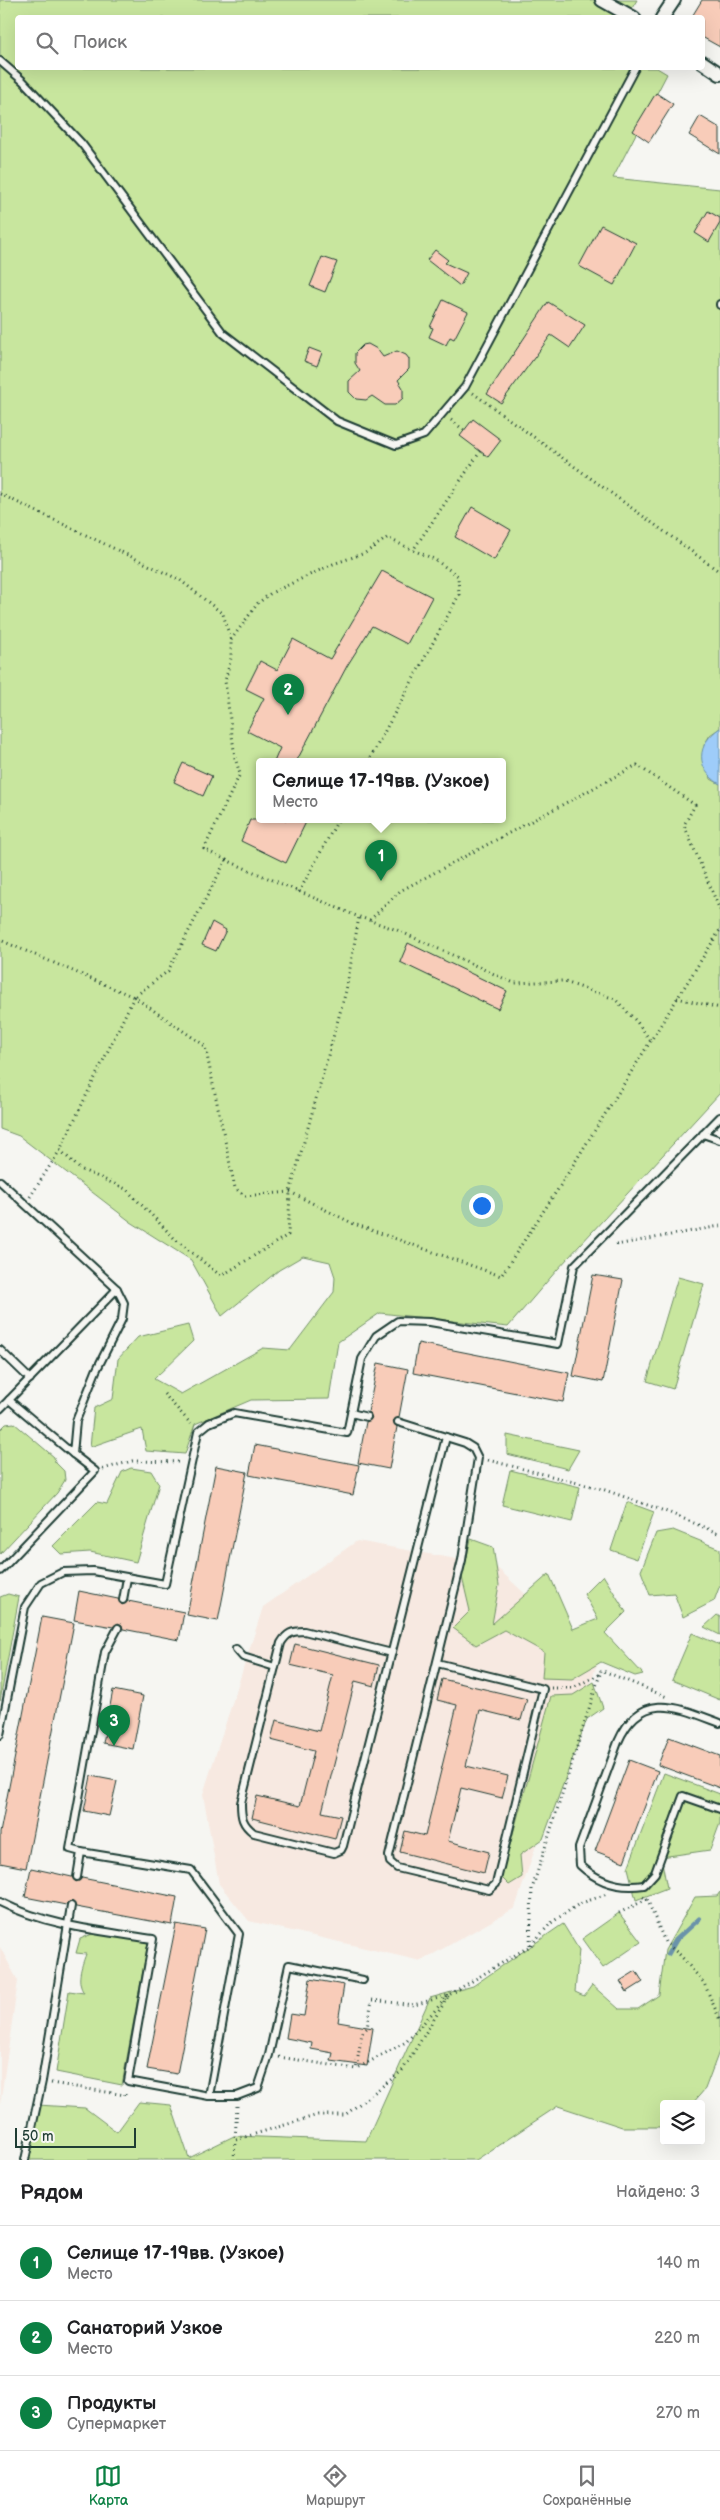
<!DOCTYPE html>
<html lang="ru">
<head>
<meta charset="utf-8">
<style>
  :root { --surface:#fff; --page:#f6f6f6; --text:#202124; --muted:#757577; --line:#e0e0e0; --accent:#0b8043 }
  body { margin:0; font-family:"Balsamiq Sans",sans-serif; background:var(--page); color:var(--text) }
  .controls { position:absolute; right:15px; bottom:15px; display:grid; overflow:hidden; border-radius:5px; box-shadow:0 5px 20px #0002 }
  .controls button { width:45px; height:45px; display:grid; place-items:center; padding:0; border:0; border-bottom:1px solid var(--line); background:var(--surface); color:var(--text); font:25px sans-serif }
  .scale { position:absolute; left:15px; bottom:12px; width:121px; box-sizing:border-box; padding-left:5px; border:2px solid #1f3d34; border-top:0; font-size:14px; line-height:18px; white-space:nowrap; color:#1f3d34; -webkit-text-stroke:4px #f6f6f2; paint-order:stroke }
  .you { position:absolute; left:481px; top:1205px; width:18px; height:18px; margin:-12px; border:4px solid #fff; border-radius:50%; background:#1a73e8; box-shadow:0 0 0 8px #1a73e833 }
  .badge { display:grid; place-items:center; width:32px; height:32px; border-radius:50%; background:var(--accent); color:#fff; font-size:16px; font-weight:700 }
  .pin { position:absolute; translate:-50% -41px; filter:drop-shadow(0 1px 2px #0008) }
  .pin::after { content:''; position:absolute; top:26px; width:18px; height:15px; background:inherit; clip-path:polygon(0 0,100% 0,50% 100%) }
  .popup { position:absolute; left:256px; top:758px; width:250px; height:65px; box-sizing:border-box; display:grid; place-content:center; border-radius:5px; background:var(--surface); filter:drop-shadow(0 1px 4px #0005); font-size:16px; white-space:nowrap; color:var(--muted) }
  .popup b { font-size:19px; color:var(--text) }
  .popup::after { content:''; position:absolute; left:50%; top:100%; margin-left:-10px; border:10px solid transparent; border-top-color:var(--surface) }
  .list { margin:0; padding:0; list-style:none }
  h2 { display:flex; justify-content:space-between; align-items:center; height:65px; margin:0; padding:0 20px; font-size:21px }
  h2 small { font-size:16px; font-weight:400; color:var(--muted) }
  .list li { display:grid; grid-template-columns:32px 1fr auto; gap:15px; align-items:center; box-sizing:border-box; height:75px; padding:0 20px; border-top:1px solid var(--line) }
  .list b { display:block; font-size:19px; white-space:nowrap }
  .list p { margin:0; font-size:16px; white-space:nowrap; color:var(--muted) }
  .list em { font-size:16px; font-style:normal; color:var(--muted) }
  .icon { flex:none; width:28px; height:28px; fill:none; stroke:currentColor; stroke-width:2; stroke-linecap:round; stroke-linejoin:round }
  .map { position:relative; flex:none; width:720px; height:2160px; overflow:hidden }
  .search { position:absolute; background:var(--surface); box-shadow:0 5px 20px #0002; left:15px; right:15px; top:15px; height:55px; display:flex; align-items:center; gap:12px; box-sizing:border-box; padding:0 18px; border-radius:5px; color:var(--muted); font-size:19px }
  .sheet { height:290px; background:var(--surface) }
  nav { display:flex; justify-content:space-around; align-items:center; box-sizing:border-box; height:70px; border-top:1px solid var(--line); background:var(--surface); font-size:14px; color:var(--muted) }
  nav a { display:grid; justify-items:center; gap:2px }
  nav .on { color:var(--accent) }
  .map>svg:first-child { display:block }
  .built { fill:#f7e9e1 }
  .green { fill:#c8e69e; stroke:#749269; fill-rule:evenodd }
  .water { fill:#9eccf9; stroke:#6b93aa }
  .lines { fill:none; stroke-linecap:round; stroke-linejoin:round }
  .stream { stroke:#6b93aa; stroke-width:5 }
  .building { fill:#f8ccb9; stroke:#1f3d34 }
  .lane-casing { stroke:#1f3d34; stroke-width:10 }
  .street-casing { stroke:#1f3d34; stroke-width:16 }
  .path { stroke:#1f3d34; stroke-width:3; stroke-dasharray:1 4; stroke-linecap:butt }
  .lane { stroke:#f6f6f2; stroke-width:6 }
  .street { stroke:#f6f6f2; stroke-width:12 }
</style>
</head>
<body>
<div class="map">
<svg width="720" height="2160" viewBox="0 0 720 2160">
  <rect width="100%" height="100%" fill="#f6f6f2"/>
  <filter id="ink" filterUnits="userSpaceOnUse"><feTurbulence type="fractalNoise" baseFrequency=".02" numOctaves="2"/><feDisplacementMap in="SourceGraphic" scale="10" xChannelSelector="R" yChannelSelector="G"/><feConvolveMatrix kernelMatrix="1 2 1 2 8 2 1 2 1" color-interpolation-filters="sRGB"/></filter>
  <g filter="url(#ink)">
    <g class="built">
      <polygon points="357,1541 495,1566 598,1661 515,1908 421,1961 249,1921 219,1884 203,1794 263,1607"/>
      <polygon points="0,1947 18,1981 0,2105"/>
    </g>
    <g class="green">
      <path d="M0,0H637L626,18H18V68H657L667,74L613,178L720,189V728L710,735L704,745L711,779L720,784V1093L557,1270L508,1327L380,1313L338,1342L329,1399L251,1400L195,1424L185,1454L146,1451L142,1429L90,1447L94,1408L113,1399L118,1359L138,1337L188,1325L193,1341L154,1379L181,1394L263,1348L290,1350L334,1292L335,1277L330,1262L303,1256L279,1270L222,1316L191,1260L131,1222L19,1136L0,1129ZM260,762H502V820H260Z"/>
      <polygon points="678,1277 704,1284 673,1389 647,1381"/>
      <polygon points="14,1423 54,1457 55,1462 64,1471 65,1480 57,1493 0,1554 0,1430 6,1424"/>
      <polygon points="507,1435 579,1450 568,1469 507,1454"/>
      <polygon points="131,1468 151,1471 159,1484 136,1562 90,1552 61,1554 53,1546 97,1502 107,1504 122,1472"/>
      <polygon points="510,1470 580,1487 572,1522 502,1505"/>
      <polygon points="627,1502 654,1512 637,1559 611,1550"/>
      <polygon points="673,1530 720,1549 720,1585 714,1601 683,1617 674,1593 650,1595 641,1571 656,1533"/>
      <polygon points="471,1539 493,1547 499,1585 492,1624 549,1574 573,1629 598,1619 584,1594 603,1575 626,1612 605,1633 643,1674 635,1676 601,1662 572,1679 542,1678 544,1652 504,1630 476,1645 453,1628 470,1611 462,1577"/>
      <polygon points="8,1594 19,1597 0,1701 0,1597"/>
      <polygon points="717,1615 720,1617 720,1635 704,1627"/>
      <polygon points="692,1633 720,1645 720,1700 672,1680"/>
      <polygon points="594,1682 603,1708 587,1719 543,1839 520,1855 522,1877 509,1885 501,1877 551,1696 573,1695"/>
      <polygon points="664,1773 720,1794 720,1823 710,1850 661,1857 667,1888 636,1900 628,1868"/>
      <polygon points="720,1892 720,2049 705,2089 692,2104 664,2104 664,2127 622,2127 558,2106 476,2160 27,2160 38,2105 85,2108 117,2132 139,2102 171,2105 189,2158 234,2136 366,2141 430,1998 473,1986 563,1924 579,1950 575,1992 584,1996 592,1985 619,2009 638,2009 659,1995 665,1950 695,1897 717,1896"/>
      <polygon points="619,1913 641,1942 603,1968 582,1939"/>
      <path d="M97,1932L148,1943L122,2085L56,2072L69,1991L84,1993C76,1981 81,1968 86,1954L76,1953L80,1939Z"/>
    </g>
    <path class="water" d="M720,728V784C695,769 696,744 720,728Z"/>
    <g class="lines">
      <polyline class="stream" points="668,1954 676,1940 699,1919"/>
    </g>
    <g class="building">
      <polygon points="702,0 720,0 720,47 702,37 702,18 691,18"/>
      <polygon points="656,93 673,104 649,142 633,131"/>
      <polygon points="700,116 720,128 720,154 689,135"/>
      <polygon points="708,211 720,218 720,223 709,242 695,233"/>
      <polygon points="601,225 636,243 614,285 579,266"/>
      <polygon points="435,250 448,260 445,263 467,273 460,286 427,260"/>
      <polygon points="322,257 337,262 325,292 310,286"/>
      <polygon points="443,300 468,312 454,339 450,337 446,345 429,337 433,328 430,327"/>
      <polygon points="548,302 585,325 570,348 551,335 501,403 487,394"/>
      <polygon points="368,344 377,349 383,357 397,351 406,355 409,359 409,369 398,380 403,388 403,398 395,405 385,405 372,396 366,400 356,399 349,392 349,381 360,371 355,363 355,353 363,345"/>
      <polygon points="309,348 322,353 317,366 304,361"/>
      <polygon points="473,419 501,440 488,457 460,436"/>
      <polygon points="472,507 511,530 494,560 455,537"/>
      <polygon points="382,571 432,597 407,644 372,626 347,666 296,762 274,762 280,748 247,731 264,698 246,689 260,661 277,670 293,639 330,659"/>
      <polygon points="183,763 212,776 203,796 174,782"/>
      <polygon points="250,820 307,820 286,863 241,841"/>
      <polygon points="212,922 226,930 216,951 202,945"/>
      <polygon points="408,943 507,991 498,1009 400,962"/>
      <polygon points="593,1275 623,1280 603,1382 573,1376"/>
      <polygon points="418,1343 569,1373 563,1402 413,1373"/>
      <polygon points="378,1363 408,1369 399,1417 393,1421 397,1427 389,1469 358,1463 366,1422 372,1418 368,1412"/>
      <polygon points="255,1445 359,1465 353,1495 249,1475"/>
      <polygon points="216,1466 247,1472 218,1621 187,1615"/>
      <polygon points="79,1591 118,1599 122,1605 128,1601 184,1612 179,1640 123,1629 122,1625 118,1623 113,1627 74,1620"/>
      <polygon points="42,1617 74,1623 26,1868 0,1863 0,1833"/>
      <polygon points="295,1644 379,1665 374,1686 355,1681 322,1812 341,1816 335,1839 252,1818 257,1796 300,1806 314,1751 271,1740 276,1720 319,1731 333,1675 290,1665"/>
      <polygon points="442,1679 527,1699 521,1720 480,1710 466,1766 508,1776 502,1798 461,1788 448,1841 489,1852 484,1873 400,1852 405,1831 425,1836 457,1705 437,1700"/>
      <polygon points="113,1690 143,1696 133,1749 103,1743"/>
      <polygon points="669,1737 720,1756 720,1788 658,1765"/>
      <polygon points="629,1760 658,1771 624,1862 595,1851"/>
      <polygon points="91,1776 117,1781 109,1816 84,1811"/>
      <polygon points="31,1868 72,1877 76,1882 82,1878 177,1897 172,1925 76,1907 72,1901 66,1905 25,1897"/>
      <polygon points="176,1924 205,1929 177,2074 147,2069"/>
      <polygon points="636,1971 643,1982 627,1992 620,1981"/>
      <polygon points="310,1979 344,1985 338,2022 373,2028 367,2066 331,2061 333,2053 311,2049 312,2043 286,2038 290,2014 304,2016"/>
    </g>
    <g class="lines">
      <g class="lane-casing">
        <g id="lane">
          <polyline points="0,61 23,81 82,144 223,333 337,421 396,445 424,435 465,387 635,68"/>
          <polyline points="720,304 720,305"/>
          <polyline points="703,1134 720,1140"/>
          <polyline points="0,1181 117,1289 124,1303 122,1319 96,1371 76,1421 73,1454 95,1471 0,1571"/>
          <polyline points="0,1350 30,1379"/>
          <polyline points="9,1400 117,1289"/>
          <polyline points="0,1409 9,1400 73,1454"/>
          <polyline points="351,1413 367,1417"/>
          <polyline points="398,1422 465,1443 473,1448 478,1458 462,1560 389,1856 390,1862 397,1868 489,1890 496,1884 543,1689 437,1663"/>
          <polyline points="123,1600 127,1578"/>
          <polyline points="236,1649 243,1657 275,1667"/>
          <path d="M392,1653L304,1631C292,1631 287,1633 281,1643L241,1803C241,1817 242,1824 254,1833L334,1853L341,1850L343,1846L446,1437"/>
          <path d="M720,1723C678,1707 641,1689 618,1742L579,1848L580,1865C598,1882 619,1889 644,1885L655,1873L683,1796L720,1809"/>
          <polyline points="0,1735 25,1607 41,1583 63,1572 93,1571 165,1584 198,1432 209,1423 234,1413 347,1433 362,1359 376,1336 398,1321 430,1322 558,1344 574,1266 720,1117"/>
          <polyline points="77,1877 81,1852 70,1849 105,1652 118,1628"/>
          <path d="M0,1902C47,1926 101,1931 153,1939L128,2081L209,2096L239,1934L191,1870L81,1852"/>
          <polyline points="209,2096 237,2096 258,2088 269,2055 289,1965 363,1980"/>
          <polyline points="25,2160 42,2081 71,1906"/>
        </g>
      </g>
      <g class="street-casing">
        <g id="street">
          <polyline points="602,0 634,18"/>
          <polyline points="662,18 674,0"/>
          <polyline points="702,62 720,74"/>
        </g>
      </g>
      <g class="path">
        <polyline points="473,393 720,572"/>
        <polyline points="451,420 464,430"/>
        <polyline points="0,494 180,580 223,614 231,641 231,658 225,681 235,758 240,774 204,849 226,860 168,971 134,997 0,940"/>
        <polyline points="231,640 258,603 271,593 333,564 365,553 387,538 413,550"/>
        <polyline points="368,762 459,595 458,576 434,559 413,550 480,452"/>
        <polyline points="226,860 354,915 397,930 514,983 562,981 615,999 637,1022 650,1040"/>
        <polyline points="299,892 338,820"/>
        <polyline points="370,920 400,891 637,765 695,805 684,825 720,910"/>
        <polyline points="677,998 720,1008"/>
        <polyline points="60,1150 80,1169 126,1189 176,1240 221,1276 288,1235 290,1192 346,991 359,917"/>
        <polyline points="30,1197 60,1150 134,997 205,1046 235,1188 245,1196 290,1192 354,1224 501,1276 560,1186 720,930"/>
        <polyline points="616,1245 720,1226"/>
        <polyline points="164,1394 191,1424"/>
        <polyline points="488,1460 602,1489 670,1513 720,1534"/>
        <polyline points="103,1469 132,1461 180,1462"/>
        <polyline points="551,1688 573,1688 600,1674 601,1670 667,1697"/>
        <polyline points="643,1897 647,1899 665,1942 680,1955 704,1983 720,2020"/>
        <polyline points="619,1913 647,1899"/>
        <polyline points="530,1945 532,1889 600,1674"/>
        <polyline points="279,2057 356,2069 362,2033 367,2028 372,2000 414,2005 449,1995 530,1946 551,1923 579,1904 607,1894"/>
        <polyline points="51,2083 125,2095 125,2091"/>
        <polyline points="237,2106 235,2140 318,2115 345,2115 402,2071 449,1995 406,2042 356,2069"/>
        <polyline points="234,2160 235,2140"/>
      </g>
      <use href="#lane" class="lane"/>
      <use href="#street" class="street"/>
    </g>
  </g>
</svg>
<div class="controls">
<button><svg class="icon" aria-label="layers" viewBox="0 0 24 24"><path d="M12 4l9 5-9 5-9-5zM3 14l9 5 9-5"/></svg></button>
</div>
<div class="scale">50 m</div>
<div class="you"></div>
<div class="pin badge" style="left:381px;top:881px">1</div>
<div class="popup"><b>Селище 17-19вв. (Узкое)</b>Место</div>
<div class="pin badge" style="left:288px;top:715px">2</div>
<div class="pin badge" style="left:114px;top:1746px">3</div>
<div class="search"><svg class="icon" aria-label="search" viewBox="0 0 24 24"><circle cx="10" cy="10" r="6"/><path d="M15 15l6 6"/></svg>Поиск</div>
</div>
<section class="sheet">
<h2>Рядом<small>Найдено: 3</small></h2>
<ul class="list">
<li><span class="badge">1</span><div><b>Селище 17-19вв. (Узкое)</b><p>Место</p></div><em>140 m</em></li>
<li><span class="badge">2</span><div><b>Санаторий Узкое</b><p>Место</p></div><em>220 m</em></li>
<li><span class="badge">3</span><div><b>Продукты</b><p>Супермаркет</p></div><em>270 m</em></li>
</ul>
</section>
<nav>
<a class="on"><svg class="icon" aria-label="map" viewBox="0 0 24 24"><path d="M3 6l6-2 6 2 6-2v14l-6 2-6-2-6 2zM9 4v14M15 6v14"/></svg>Карта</a>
<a><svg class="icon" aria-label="directions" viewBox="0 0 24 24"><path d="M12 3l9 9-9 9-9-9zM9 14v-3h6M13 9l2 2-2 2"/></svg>Маршрут</a>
<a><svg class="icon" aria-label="saved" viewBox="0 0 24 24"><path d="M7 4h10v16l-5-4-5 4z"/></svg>Сохранённые</a>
</nav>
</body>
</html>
